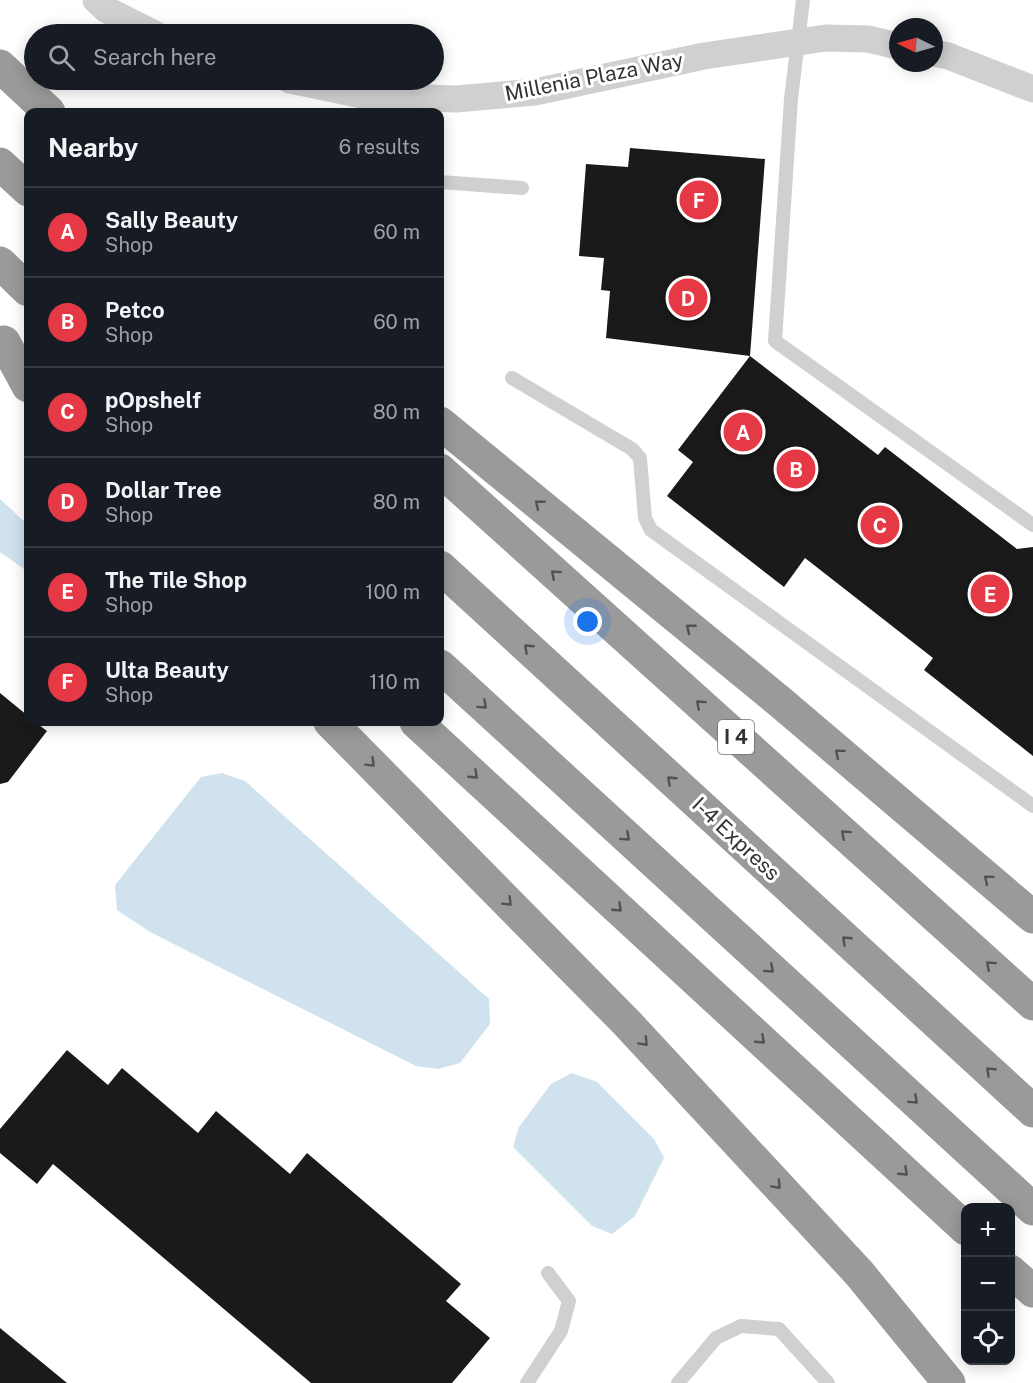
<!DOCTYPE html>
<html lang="en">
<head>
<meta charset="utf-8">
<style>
  :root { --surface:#171b24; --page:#242831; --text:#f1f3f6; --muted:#9ea1a6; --line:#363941; --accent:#e63946 }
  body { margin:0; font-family:"Public Sans",sans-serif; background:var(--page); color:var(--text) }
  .controls { position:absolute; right:18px; bottom:18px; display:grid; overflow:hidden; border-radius:12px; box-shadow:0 3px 15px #0003 }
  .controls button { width:54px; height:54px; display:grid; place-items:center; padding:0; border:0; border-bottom:2px solid var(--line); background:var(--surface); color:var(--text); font:30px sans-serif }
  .compass { position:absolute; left:889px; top:18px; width:54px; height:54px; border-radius:50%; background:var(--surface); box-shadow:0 3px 15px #0003; rotate:275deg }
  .you { position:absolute; left:588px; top:622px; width:21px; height:21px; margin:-15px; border:4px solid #fff; border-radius:50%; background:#1a73e8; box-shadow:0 0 0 9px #1a73e833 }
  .badge { display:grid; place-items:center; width:39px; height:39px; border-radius:50%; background:var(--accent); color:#fff; font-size:20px; font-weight:700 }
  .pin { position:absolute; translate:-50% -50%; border:3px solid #fff; box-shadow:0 2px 6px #0006 }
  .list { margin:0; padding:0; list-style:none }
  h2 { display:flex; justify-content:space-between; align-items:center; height:78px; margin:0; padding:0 24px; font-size:26px }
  h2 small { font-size:20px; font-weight:400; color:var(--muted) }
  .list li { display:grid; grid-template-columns:39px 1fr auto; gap:18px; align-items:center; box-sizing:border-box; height:90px; padding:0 24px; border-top:2px solid var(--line) }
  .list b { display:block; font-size:22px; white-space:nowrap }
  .list p { margin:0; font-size:20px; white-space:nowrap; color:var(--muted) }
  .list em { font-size:20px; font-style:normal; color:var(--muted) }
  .icon { flex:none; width:33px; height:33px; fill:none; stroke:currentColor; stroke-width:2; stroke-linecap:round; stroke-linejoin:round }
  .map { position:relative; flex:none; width:1033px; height:1383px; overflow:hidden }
  .search { position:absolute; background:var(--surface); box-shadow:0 3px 15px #0003; left:24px; top:24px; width:420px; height:66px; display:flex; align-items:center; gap:15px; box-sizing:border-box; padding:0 21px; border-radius:33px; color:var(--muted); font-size:22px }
  .panel { position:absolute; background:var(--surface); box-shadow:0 3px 15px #0003; left:24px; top:108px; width:420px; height:618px; border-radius:12px }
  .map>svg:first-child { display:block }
  .water { fill:#cfe2ee }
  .building { fill:#1a1a1a }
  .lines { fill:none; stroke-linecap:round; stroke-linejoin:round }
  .lane { stroke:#d0d0d0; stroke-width:14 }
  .street { stroke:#d0d0d0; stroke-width:27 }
  .highway { stroke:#9a9a9a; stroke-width:33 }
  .oneway { stroke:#525252 }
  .labels { text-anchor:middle; stroke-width:6; stroke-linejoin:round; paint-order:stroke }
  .shield { fill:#fff; stroke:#707070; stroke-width:1.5 }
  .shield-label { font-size:20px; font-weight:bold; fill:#333 }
  .street-label { font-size:21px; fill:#333; stroke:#fff }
</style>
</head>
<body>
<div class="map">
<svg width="1033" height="1383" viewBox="0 0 1033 1383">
  <rect width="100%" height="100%" fill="#fff"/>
  <g class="water">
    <polygon points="0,499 28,525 28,572 0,552"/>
    <polygon points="222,773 245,781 489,999 490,1024 460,1063 438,1069 416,1066 150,932 117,910 115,885 201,777"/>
    <polygon points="572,1073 597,1082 654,1139 664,1158 635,1216 612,1234 592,1226 513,1147 519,1127 551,1084"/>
  </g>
  <g class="building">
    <polygon points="630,148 765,159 750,356 878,455 885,447 1017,549 1033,547 1033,756 924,670 933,658 805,558 784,587 667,496 693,462 678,450 750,356 606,338 610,291 601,290 604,258 579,256 586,164 628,167"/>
    <polygon points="0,693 28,716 28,722 35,722 47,731 8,782 0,784"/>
    <polygon points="67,1050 108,1085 122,1068 198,1133 216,1111 290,1174 307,1153 461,1284 446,1301 490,1338 452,1383 311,1383 53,1164 37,1184 0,1153 0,1129"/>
    <polygon points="0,1328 67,1383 0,1383"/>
  </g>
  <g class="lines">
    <g class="lane">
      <polyline points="803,0 791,99 775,341 1033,525"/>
      <polyline points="372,34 372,33"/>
      <polyline points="366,112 368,80"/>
      <polyline points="440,182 522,188"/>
      <polyline points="512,378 632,449 640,458 645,518 651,530 1033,806"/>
      <polyline points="527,1383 561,1331 569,1301 548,1273"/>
      <polyline points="678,1383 716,1338 741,1326 779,1329 828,1383"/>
    </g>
    <g class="street">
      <polyline points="96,0 107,10 155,34"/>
      <polyline points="934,53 948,56 1033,89"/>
      <polyline points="290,80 367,96 456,99 535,92 704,56 826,38 868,39 898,46"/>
    </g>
    <g class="highway">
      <polyline points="0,66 49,112"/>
      <polyline points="0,164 28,190"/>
      <polyline points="0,263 28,290"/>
      <polyline points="4,342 28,386"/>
      <polyline points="440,423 779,701 1033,917"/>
      <polyline points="440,470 1033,1004"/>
      <polyline points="440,567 1033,1111"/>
      <polyline points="440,666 1033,1209"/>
      <polyline points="330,722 626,1022 859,1273 949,1383"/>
      <polyline points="416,722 966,1229"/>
      <polyline points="1010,1271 1033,1291"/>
    </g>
  </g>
  <defs><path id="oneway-chevron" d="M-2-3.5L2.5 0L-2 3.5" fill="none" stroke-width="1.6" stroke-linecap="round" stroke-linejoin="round" transform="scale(1.5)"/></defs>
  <g class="oneway">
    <use href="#oneway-chevron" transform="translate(539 504) rotate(-141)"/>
    <use href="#oneway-chevron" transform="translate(555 574) rotate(-138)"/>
    <use href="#oneway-chevron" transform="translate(690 628) rotate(-141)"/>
    <use href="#oneway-chevron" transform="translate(528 648) rotate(-137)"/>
    <use href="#oneway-chevron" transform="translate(700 704) rotate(-138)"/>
    <use href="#oneway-chevron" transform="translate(483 705) rotate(42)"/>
    <use href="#oneway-chevron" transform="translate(839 753) rotate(-140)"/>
    <use href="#oneway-chevron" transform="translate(371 763) rotate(45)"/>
    <use href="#oneway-chevron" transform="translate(474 775) rotate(43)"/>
    <use href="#oneway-chevron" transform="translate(671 780) rotate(-137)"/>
    <use href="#oneway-chevron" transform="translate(845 834) rotate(-138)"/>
    <use href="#oneway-chevron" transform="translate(626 837) rotate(42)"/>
    <use href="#oneway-chevron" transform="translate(988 879) rotate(-140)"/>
    <use href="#oneway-chevron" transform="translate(508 902) rotate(45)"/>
    <use href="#oneway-chevron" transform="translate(618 908) rotate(43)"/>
    <use href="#oneway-chevron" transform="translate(846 940) rotate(-137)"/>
    <use href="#oneway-chevron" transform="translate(990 965) rotate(-138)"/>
    <use href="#oneway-chevron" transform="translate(770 969) rotate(42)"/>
    <use href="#oneway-chevron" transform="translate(761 1040) rotate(43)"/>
    <use href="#oneway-chevron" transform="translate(644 1042) rotate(47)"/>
    <use href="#oneway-chevron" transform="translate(990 1071) rotate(-137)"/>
    <use href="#oneway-chevron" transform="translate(914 1100) rotate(42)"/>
    <use href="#oneway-chevron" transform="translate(904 1172) rotate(43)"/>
    <use href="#oneway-chevron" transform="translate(777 1185) rotate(47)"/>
  </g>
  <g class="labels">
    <rect class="shield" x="718" y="720" width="36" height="34" rx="4.5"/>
    <g class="shield-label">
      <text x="736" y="744">I 4</text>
    </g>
    <g class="street-label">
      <text transform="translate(594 77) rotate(-11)" y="7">Millenia Plaza Way</text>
      <text transform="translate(736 839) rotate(43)" y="7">I-4 Express</text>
    </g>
  </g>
</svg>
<div class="controls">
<button>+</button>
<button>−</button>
<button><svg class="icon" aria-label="locate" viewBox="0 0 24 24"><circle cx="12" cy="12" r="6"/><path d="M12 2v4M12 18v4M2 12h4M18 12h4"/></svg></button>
</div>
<svg class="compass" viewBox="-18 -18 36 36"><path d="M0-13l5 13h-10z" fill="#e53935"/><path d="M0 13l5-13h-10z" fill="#9ea1a6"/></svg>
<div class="you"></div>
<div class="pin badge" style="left:743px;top:432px">A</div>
<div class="pin badge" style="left:796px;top:469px">B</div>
<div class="pin badge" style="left:880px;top:525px">C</div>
<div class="pin badge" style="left:688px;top:298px">D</div>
<div class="pin badge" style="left:990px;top:594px">E</div>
<div class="pin badge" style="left:699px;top:200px">F</div>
<div class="search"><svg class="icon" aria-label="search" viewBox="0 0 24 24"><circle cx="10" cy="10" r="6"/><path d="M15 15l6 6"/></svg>Search here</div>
<section class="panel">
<h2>Nearby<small>6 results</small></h2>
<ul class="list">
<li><span class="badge">A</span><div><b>Sally Beauty</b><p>Shop</p></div><em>60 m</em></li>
<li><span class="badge">B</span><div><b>Petco</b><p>Shop</p></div><em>60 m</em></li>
<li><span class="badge">C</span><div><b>pOpshelf</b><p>Shop</p></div><em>80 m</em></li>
<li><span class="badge">D</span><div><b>Dollar Tree</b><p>Shop</p></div><em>80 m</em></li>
<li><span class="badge">E</span><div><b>The Tile Shop</b><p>Shop</p></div><em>100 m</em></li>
<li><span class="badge">F</span><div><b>Ulta Beauty</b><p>Shop</p></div><em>110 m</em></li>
</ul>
</section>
</div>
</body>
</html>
